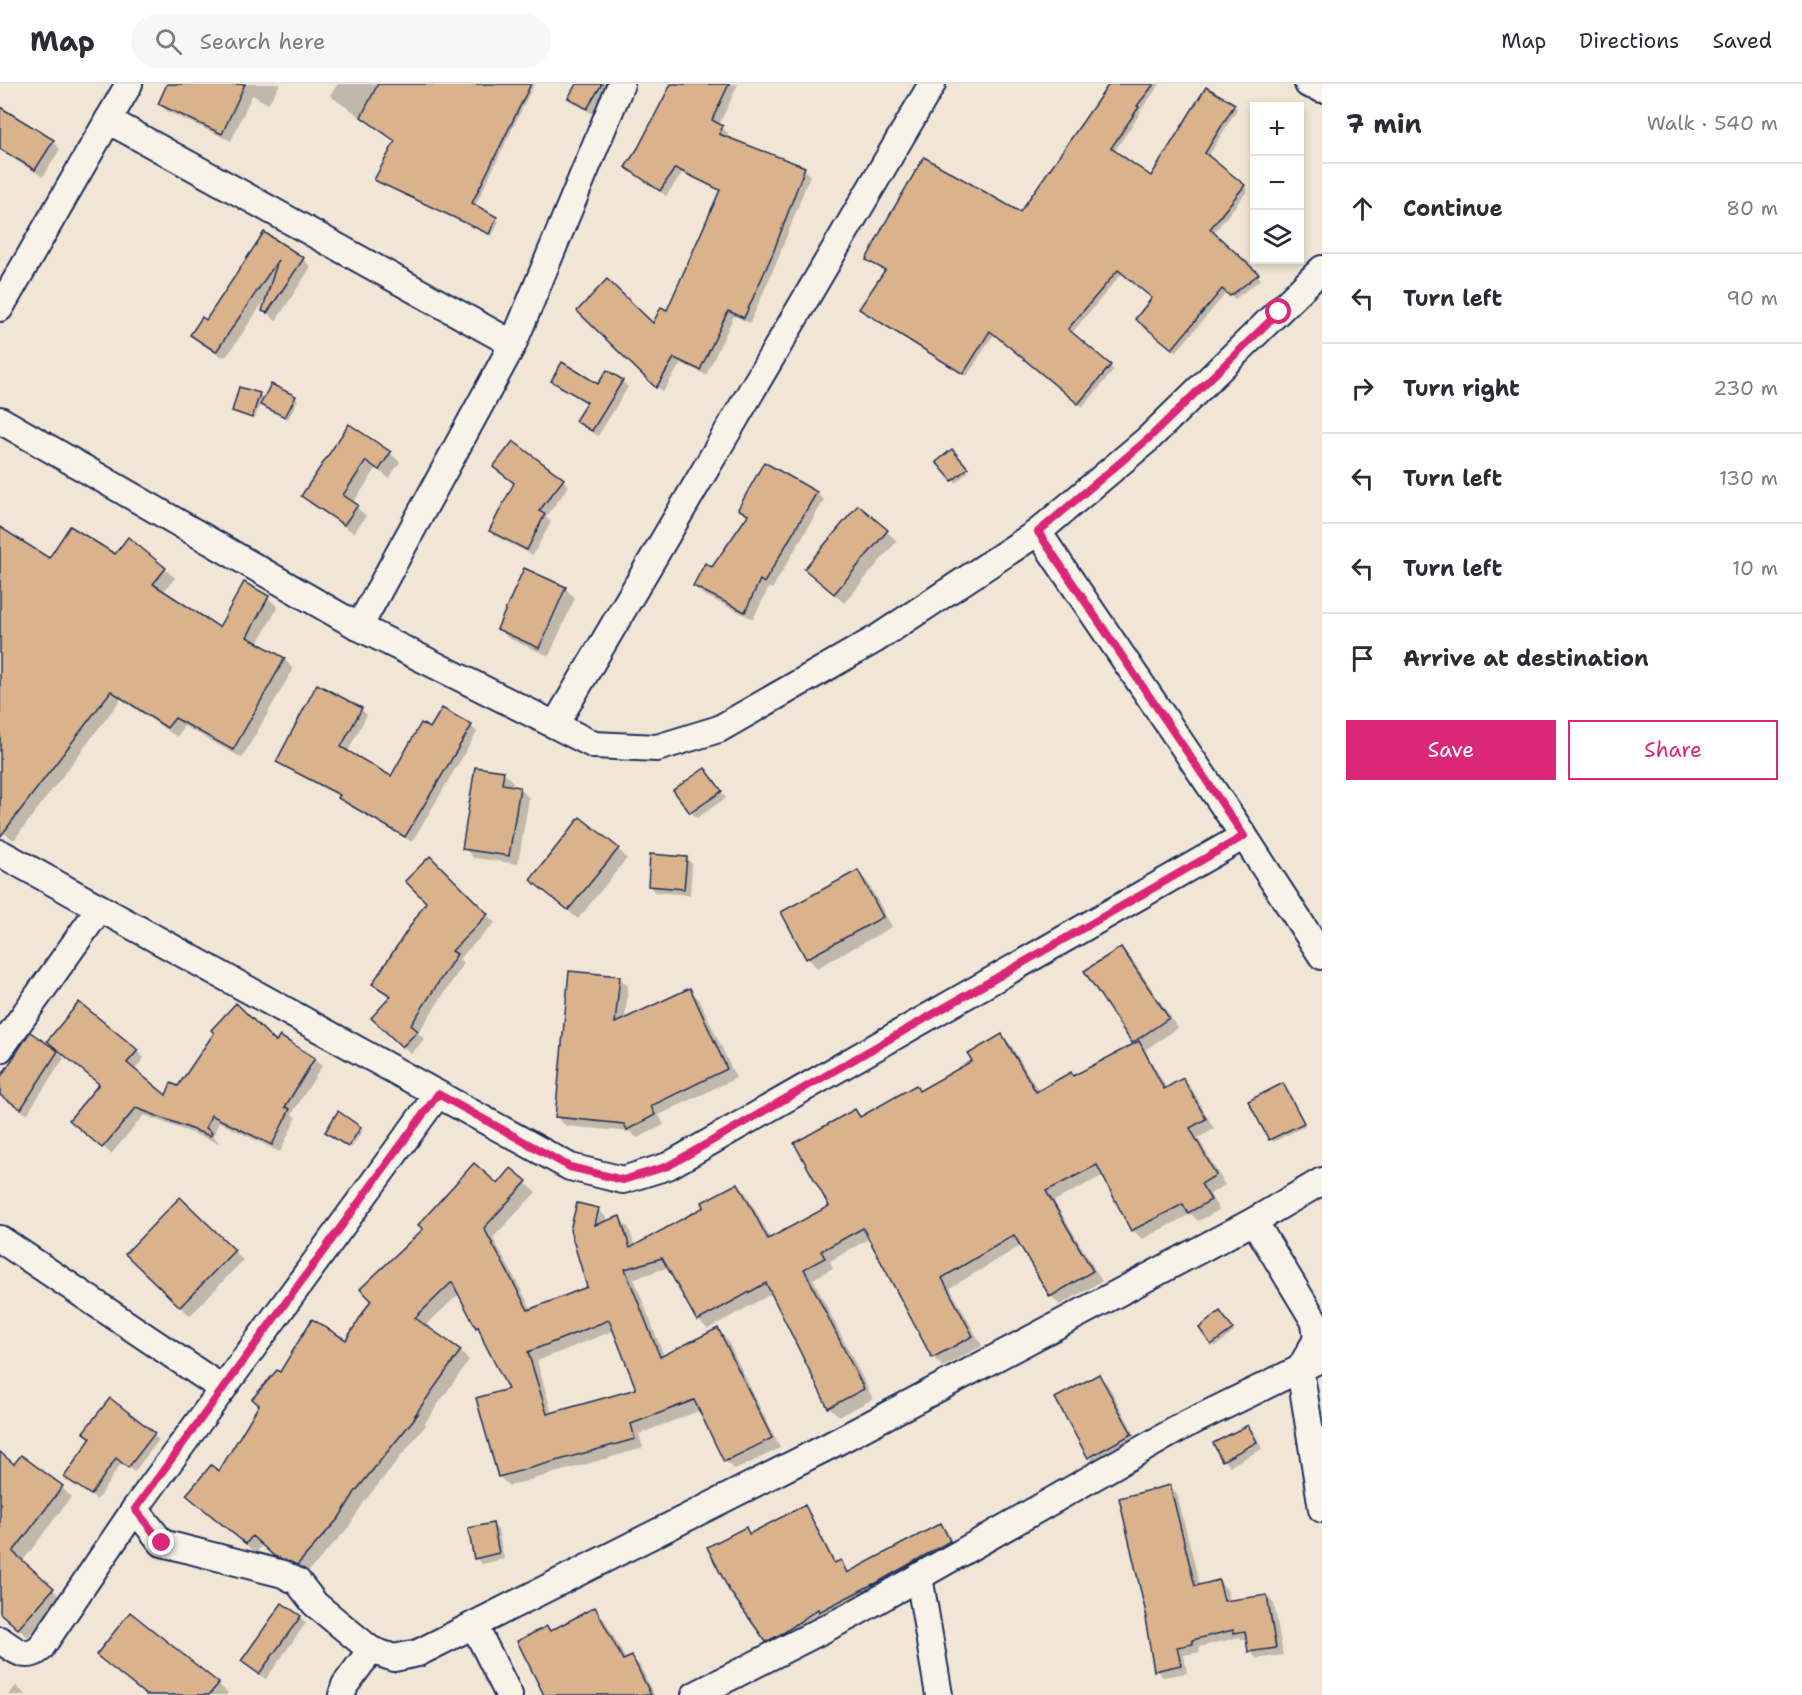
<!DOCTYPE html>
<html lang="en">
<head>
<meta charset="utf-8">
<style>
  :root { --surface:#fff; --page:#f7f7f7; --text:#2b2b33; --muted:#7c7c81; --line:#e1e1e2; --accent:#db2777 }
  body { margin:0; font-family:"Shantell Sans",sans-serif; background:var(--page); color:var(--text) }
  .controls { position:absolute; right:18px; top:18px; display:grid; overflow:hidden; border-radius:0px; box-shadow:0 3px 9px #0003 }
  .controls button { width:54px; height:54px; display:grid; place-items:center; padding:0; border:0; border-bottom:2px solid var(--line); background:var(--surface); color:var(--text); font:30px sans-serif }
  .stop { position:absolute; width:18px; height:18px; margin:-14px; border:4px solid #db2777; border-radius:50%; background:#fff }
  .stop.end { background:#db2777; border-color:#fff; box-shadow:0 2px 6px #0008 }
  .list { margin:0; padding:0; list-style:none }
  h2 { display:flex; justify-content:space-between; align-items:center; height:78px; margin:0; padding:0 24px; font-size:26px }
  h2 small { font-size:20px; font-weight:400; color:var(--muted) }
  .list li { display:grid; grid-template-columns:39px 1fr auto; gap:18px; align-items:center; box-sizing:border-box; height:90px; padding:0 24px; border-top:2px solid var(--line) }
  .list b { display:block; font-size:22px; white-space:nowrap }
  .list em { font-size:20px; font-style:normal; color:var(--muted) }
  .actions { display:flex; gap:12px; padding:18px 24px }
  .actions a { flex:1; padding:14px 0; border:2px solid var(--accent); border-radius:0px; text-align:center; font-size:21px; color:var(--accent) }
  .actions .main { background:var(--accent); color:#fff }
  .icon { flex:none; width:33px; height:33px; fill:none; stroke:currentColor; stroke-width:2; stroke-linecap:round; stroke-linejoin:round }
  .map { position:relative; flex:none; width:1322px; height:1611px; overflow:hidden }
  header { display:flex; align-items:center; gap:36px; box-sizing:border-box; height:84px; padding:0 30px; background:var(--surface); border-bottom:2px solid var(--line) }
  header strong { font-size:28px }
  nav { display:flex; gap:33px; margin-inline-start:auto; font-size:21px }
  .search { width:420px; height:54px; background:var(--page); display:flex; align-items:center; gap:15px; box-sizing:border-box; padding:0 21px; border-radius:33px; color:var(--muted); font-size:22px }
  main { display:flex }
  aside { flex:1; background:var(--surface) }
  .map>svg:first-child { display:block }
  .shadow { fill:#0003; fill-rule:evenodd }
  .building { fill:#dab28b; stroke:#1b2f5e; stroke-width:1.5; fill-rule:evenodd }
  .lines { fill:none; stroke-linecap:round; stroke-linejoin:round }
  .minor-casing { stroke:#1b2f5e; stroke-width:30 }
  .minor { stroke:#f7f3e8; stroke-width:26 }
  .route { stroke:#db2777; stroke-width:8 }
</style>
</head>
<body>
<header>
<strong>Map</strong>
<div class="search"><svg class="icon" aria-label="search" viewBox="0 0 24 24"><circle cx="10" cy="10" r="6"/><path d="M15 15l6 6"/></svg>Search here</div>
<nav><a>Map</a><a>Directions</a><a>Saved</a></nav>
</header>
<main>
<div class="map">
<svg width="1322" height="1611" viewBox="0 0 1322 1611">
  <rect width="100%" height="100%" fill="#f1e6d5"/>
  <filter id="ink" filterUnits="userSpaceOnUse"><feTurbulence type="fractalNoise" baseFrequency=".0167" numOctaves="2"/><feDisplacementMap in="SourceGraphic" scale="12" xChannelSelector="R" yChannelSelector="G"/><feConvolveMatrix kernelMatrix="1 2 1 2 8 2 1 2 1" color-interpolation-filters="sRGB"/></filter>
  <g filter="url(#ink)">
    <g class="shadow">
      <polygon points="169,0 280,0 268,20 252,11 231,57 168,28 159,20"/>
      <polygon points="338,0 534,0 475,122 499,137 492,152 378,99 376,96 396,57 333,14 330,11"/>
      <polygon points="578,0 612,0 593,30 576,19 570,13"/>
      <polygon points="672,0 738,0 719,41 728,49 726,54 804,85 810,91 778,175 750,239 734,232 706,291 681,279 663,308 579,227 653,242 668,228 721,108 682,89 666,112 633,89 627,83 640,65"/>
      <polygon points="1127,0 1160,0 1140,27 1141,28 1114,68 1152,94 1234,21 1237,25 1208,73 1248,106 1213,150 1261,195 1235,215 1227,208 1176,268 1141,239 1154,214 1123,188 1071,250 1114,286 1083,323 994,250 967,292 861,225 886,187 868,176 1021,130"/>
      <polygon points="0,25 53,57 60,65 43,93 0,66"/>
      <polygon points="265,150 303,175 311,183 276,237 264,226 268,211 227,272 220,272 200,259 192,251 206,238"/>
      <polygon points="552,296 599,302 622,297 628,303 598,352 583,343 577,337 588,320 559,302"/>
      <polygon points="259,310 262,313 255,335 236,329 234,327"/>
      <polygon points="295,313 298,316 288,335 262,321"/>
      <polygon points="350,342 390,369 400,378 389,394 376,385 353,419 366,432 354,449 312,421 303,412"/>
      <polygon points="951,367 969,387 956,399 938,379"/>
      <polygon points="563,396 569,402 546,433 551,438 533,471 497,453 491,447"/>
      <polygon points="816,409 824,416 772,505 769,503 753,535 702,510 695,502 713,485 749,433 739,424"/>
      <polygon points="859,423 897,457 844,519 806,485"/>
      <polygon points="0,444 49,476 115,472 165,485 175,494 163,508 219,545 244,500 268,514 278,523 257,561 284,575 293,585 242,674 184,642 177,653 121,615 14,756 0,746"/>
      <polygon points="565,504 575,514 549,572 508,554 499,545"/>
      <polygon points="361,625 367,631 348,667 391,694 431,646 471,642 477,648 412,758 346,720 340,713 284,683 278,677"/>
      <polygon points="705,686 726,714 697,734 691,728"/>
      <polygon points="503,688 513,698 512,703 519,704 529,714 518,780 474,774 464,764"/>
      <polygon points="618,765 627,774 578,835 532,796"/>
      <polygon points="430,774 495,839 459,875 464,879 418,949 425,955 411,970 381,942 392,914 374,900 428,818"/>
      <polygon points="686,774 692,780 690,811 655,808 649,802"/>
      <polygon points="857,788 867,797 892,843 817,884 808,874 783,829"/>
      <path d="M1121,865L1131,874L1178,944L1145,966L1167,1005L1183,996L1192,1005L1214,1045L1198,1054L1225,1101L1210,1110L1219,1126L1198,1137L1191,1130L1142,1155L1133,1146L1104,1091L1054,1117L1102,1197L1060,1221L1051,1212L1022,1161L950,1204L982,1262L943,1283L933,1273L870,1154L830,1177L833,1184L813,1195L873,1315L839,1332L829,1323L773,1209L708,1245L698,1236L669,1183L634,1195L664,1272L718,1246L727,1256L780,1364L735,1386L725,1377L701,1326L639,1350L643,1364L509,1402L499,1392L511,1306L481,1246L460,1209L425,1242L460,1267L469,1276L425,1339L426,1341L364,1418L348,1444L307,1489L286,1481L262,1461L256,1469L188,1411L219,1389L280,1290L347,1258L498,1102L511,1087L536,1108L493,1154L532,1226L589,1204L572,1147L598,1126L608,1135L607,1138L619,1134L629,1144L635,1163L706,1123L738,1101L747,1111L771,1155L831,1123L855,1027L862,1034L916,1003L921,1008L974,978L1002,952L1011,961L1039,1008L1074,993L1136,960L1133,958ZM596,1130H599L594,1148ZM615,1246L638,1306L552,1330L537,1277Z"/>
      <polygon points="619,893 628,902 625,936 689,906 699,915 736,994 659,1031 664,1041 637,1054 631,1048 566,1042 557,1033"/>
      <polygon points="31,950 58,968 64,974 27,1030 0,1012 0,997"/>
      <polygon points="276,960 314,975 322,982 292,1030 296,1034 280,1068 219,1038 213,1052 219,1058 218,1059 144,1031 111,1070 71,1035 137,967 144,974 134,987 167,1014 178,1004"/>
      <polygon points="1283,1000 1305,1042 1273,1058 1250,1017"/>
      <polygon points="360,1044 363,1046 351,1064 330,1050"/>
      <polygon points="180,1115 243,1176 190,1232 127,1170"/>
      <polygon points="1222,1232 1234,1248 1215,1263 1201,1244"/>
      <polygon points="1098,1291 1108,1301 1140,1360 1099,1383 1089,1373"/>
      <polygon points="111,1316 159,1356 134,1388 122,1378 97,1416 66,1393 92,1355"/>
      <polygon points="1248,1342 1254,1348 1262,1365 1230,1382 1224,1376"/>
      <polygon points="0,1370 14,1382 62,1403 71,1413 22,1478 62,1514 28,1553 0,1528"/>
      <polygon points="1170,1402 1177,1410 1200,1502 1219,1498 1227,1505 1229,1518 1267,1512 1274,1520 1283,1571 1257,1575 1250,1567 1248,1555 1242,1556 1240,1553 1199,1563 1200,1568 1184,1571 1187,1589 1163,1593 1156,1586 1149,1535"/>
      <polygon points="804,1423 810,1429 836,1480 841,1478 849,1489 941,1441 947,1447 955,1464 827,1533 824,1531 789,1555 774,1563 768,1557 745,1445 751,1450"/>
      <polygon points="492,1440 498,1446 504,1475 482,1480 476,1474"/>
      <polygon points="594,1525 603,1533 626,1576 631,1574 640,1582 654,1611 546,1611 551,1548"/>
      <polygon points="131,1530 218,1600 228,1609 226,1611 146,1611 107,1580"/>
      <polygon points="300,1533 306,1539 266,1595 249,1583"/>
      <polygon points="16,1602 26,1611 8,1611"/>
    </g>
    <g class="building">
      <polygon points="167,0 245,0 222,50 158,20"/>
      <polygon points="378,0 531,0 472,119 497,133 489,150 374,96 395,57 361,33"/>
      <polygon points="576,0 602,0 587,25 568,14"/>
      <polygon points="671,0 729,0 712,36 723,42 719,50 805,83 773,169 744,234 728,227 700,286 674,274 656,304 577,227 607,195 653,239 661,223 667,226 720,106 675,84 660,107 625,83 638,64"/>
      <polygon points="1109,0 1154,0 1137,22 1139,23 1111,64 1151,92 1206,3 1235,20 1205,69 1245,101 1210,145 1259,190 1230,212 1222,205 1172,265 1135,235 1152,214 1118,186 1068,245 1111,281 1078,320 990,247 963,290 859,225 885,186 866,176 885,139 924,73 1020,128"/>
      <polygon points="0,23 54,56 35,86 0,65"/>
      <polygon points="264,148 304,174 267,229 262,227 278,176 216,268 190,251 202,233 206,236"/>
      <polygon points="562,278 598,300 607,286 623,296 592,347 575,337 587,318 551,297"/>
      <polygon points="271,300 296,312 285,333 260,321"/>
      <polygon points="239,303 260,309 252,334 232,327"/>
      <polygon points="349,340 391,368 379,386 366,377 343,411 358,421 344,441 301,412"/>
      <polygon points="513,357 564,395 539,427 545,430 527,466 489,447 514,399 493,383"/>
      <polygon points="952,365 968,384 952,397 936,378"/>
      <polygon points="764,378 817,408 764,499 760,496 745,528 693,502 705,479 712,483 748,431 738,425"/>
      <polygon points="858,421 888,446 834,510 804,485"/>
      <polygon points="70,442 115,470 128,453 166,484 153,500 219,543 244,498 269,512 247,553 285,574 233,666 175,634 167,644 111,607 0,753 0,443 49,474"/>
      <polygon points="524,484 566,503 539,564 497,545"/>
      <polygon points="317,600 362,624 341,663 391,692 421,639 430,644 442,624 472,641 405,753 338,714 340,711 276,678"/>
      <polygon points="475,683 504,687 502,700 520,703 509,772 462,765"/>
      <polygon points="705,684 722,707 690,729 673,706"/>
      <polygon points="580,733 619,764 568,826 530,796"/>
      <polygon points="650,770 687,773 684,805 648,802"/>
      <polygon points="430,772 488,830 452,867 457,870 411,941 418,947 402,963 371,934 391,912 372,900 426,818 405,797"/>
      <polygon points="858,786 883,833 806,875 781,828"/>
      <polygon points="1121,863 1169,934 1132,959 1084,887"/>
      <polygon points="569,887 620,892 615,939 690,904 727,985 651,1022 655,1031 627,1046 624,1040 555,1033"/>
      <polygon points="79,918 138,966 127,979 166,1011 171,999 178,1002 214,949 211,946 236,919 276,958 280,952 315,974 285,1023 290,1025 272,1061 211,1031 206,1044 212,1049 210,1052 136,1024 102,1064 69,1036 99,1000 47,957"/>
      <polygon points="30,948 58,967 21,1025 0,1011 0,994"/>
      <path d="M1002,950L1036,1008L1071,988L1073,992L1139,957L1164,1005L1183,994L1206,1035L1190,1044L1216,1091L1201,1100L1211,1116L1188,1129L1183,1120L1131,1147L1097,1081L1046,1107L1093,1187L1050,1213L1014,1151L942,1194L973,1252L932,1274L863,1144L821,1167L825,1174L804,1185L864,1305L828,1324L766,1199L697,1237L662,1174L625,1185L660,1273L718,1244L772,1354L724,1378L694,1316L631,1340L635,1355L498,1393L476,1314L508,1305L484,1258L478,1242L476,1244L452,1198L415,1234L461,1266L415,1331L418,1330L355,1408L339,1434L297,1481L274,1472L252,1452L246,1460L186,1411L211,1381L219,1387L259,1321L252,1315L277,1286L280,1288L312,1235L346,1256L371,1216L360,1205L423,1145L418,1141L474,1079L498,1100L511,1084L527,1097L484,1144L528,1226L587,1203L570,1146L577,1119L599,1124L595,1141L620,1132L630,1164L704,1123L702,1118L738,1099L768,1155L829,1122L794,1059L855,1025L860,1033L916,1001L919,1007L972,977L968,970ZM609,1236L636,1305L547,1330L528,1268Z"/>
      <polygon points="1283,999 1304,1039 1269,1056 1248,1017"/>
      <polygon points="338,1027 361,1043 348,1063 325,1048"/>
      <polygon points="180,1113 235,1166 180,1223 125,1170"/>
      <polygon points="1220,1227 1233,1245 1211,1261 1199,1244"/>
      <polygon points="1099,1290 1132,1350 1088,1374 1055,1314"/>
      <polygon points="110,1314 155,1349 128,1384 116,1374 91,1411 64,1393 91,1354 83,1348"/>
      <polygon points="1248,1341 1257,1358 1222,1377 1213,1359"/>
      <polygon points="0,1368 14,1380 21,1371 63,1402 13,1468 54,1504 18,1545 0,1529"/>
      <polygon points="1170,1401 1195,1502 1219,1496 1224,1517 1267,1511 1276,1564 1248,1568 1245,1547 1233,1549 1233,1546 1192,1556 1193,1560 1177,1563 1181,1581 1154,1587 1145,1534 1147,1534 1119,1414"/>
      <polygon points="805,1421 834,1479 841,1476 847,1489 941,1439 950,1457 873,1501 873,1500 819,1528 818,1525 783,1549 766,1558 729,1506 707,1463 746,1443 749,1450"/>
      <polygon points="493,1439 499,1469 474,1475 468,1444"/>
      <polygon points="282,1519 301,1532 259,1590 241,1577"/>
      <polygon points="595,1523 623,1576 632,1572 651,1611 544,1611 517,1557 547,1542 550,1547"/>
      <polygon points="130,1528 219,1599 209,1611 146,1611 96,1571"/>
    </g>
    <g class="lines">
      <g class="minor-casing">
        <g id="minor">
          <polyline points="1308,0 1322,5"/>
          <polyline points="108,36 513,260"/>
          <polyline points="0,224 129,0"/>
          <polyline points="0,336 359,543 555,641 594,661 657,664 719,645 876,555 1038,448 1148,355 1322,185"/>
          <polyline points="1038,448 1244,752 1322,872"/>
          <polyline points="359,543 513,260 621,0"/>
          <polyline points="555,641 932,0"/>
          <polyline points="0,769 570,1083 623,1096 668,1082 1244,752"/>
          <polyline points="0,965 100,824"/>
          <polyline points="1254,1137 1315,1238 1317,1255 1300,1285 1322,1425"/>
          <polyline points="0,1155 223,1305"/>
          <polyline points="135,1425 162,1459 283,1490 298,1498 315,1520 371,1566 394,1574 418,1569 829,1362 1254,1137 1322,1097"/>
          <polyline points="919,1492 939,1611"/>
          <polyline points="474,1541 509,1611"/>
          <path d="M0,1556C14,1565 25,1577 40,1565L135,1425L438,1010"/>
          <polyline points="342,1611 345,1601 371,1566"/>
          <polyline points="695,1611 850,1532 1183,1342 1322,1274"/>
        </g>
      </g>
      <use href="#minor" class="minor"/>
    </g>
  </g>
  <g class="lines" filter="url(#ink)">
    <polyline class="route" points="162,1459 135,1425 438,1010 570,1083 623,1096 668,1082 1244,752 1038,448 1148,355 1279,228"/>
  </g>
</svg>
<div class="controls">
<button>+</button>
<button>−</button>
<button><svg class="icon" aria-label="layers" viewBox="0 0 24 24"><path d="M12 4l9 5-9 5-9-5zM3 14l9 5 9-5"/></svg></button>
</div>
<div class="stop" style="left:1279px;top:228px"></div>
<div class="stop end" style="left:162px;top:1459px"></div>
</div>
<aside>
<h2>7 min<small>Walk · 540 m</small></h2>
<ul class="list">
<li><svg class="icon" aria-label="ahead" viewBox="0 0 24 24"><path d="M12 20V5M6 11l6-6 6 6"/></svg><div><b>Continue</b></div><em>80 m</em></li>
<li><svg class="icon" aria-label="left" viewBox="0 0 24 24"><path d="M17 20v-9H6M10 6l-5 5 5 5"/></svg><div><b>Turn left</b></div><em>90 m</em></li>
<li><svg class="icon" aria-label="right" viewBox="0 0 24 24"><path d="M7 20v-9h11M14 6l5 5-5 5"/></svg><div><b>Turn right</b></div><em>230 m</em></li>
<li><svg class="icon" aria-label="left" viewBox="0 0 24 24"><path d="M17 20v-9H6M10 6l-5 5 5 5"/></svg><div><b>Turn left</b></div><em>130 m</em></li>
<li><svg class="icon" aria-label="left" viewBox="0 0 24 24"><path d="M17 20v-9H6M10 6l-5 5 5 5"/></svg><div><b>Turn left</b></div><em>10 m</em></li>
<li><svg class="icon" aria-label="arrive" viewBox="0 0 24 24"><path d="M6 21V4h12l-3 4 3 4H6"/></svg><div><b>Arrive at destination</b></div></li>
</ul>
<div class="actions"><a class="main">Save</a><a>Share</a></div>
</aside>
</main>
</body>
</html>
